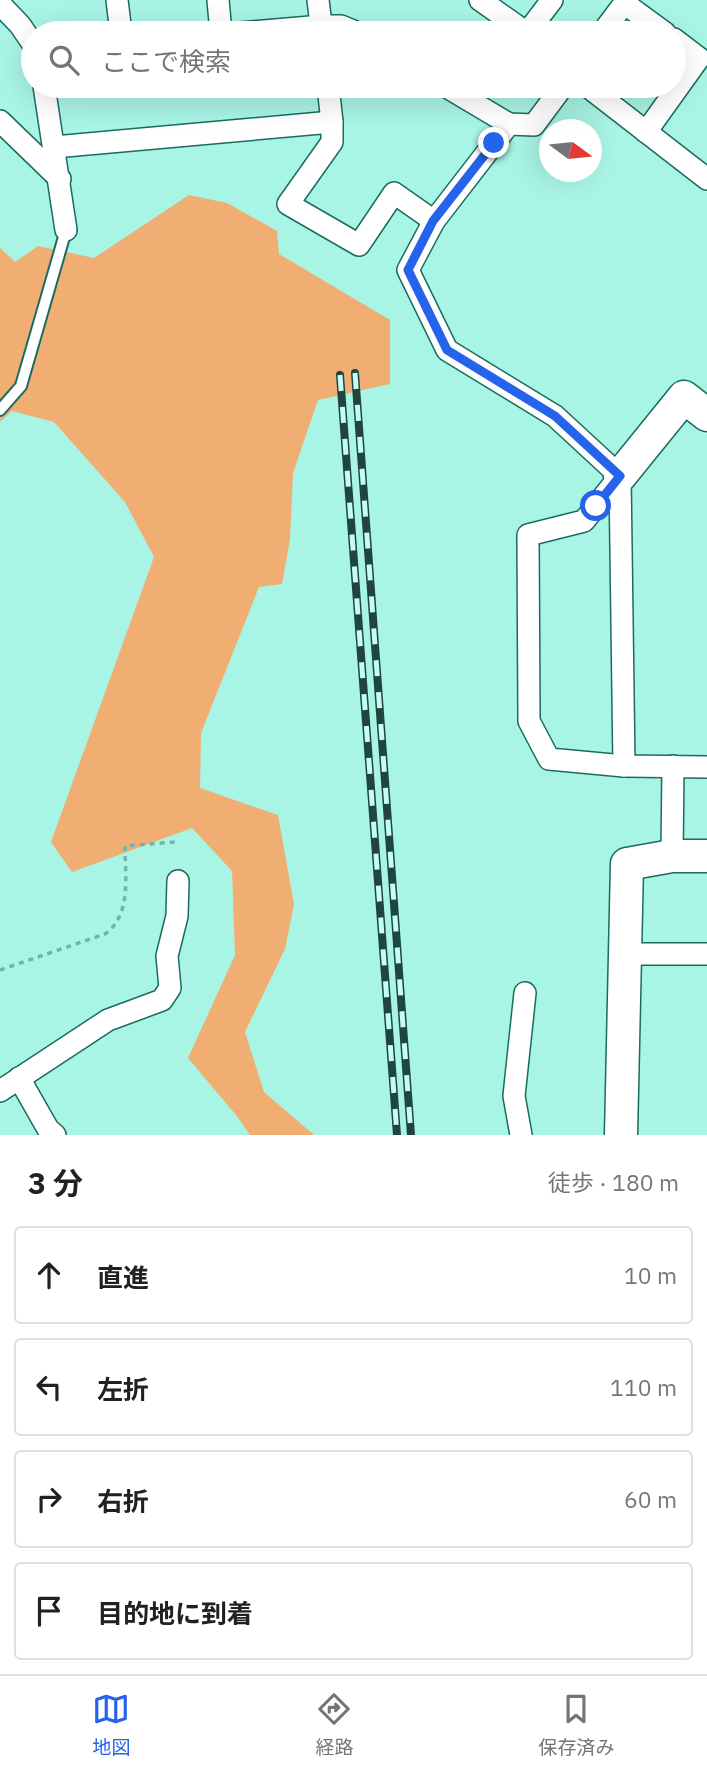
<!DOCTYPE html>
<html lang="ja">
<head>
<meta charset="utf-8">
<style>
  :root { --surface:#fff; --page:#f6f6f6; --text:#202124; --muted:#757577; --line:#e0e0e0; --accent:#2563eb }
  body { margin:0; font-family:"IBM Plex Sans","Noto Sans JP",sans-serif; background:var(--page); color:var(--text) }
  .compass { position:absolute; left:539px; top:119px; width:63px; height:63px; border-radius:50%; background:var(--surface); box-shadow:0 7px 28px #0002; rotate:105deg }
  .stop { position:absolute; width:21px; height:21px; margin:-16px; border:5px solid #2563eb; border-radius:50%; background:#fff }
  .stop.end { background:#2563eb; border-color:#fff; box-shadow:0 2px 7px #0008 }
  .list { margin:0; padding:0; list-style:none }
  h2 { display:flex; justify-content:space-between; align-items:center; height:91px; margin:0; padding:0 28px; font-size:30px }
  h2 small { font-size:23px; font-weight:400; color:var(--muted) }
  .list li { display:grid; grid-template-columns:46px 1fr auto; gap:21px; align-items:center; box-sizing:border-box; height:98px; margin:0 14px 14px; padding:0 14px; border:2px solid var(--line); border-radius:7px }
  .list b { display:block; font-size:26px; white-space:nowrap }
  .list em { font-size:23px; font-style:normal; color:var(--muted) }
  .icon { flex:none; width:38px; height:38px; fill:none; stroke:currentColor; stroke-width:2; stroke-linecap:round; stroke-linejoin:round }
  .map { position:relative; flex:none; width:707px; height:1135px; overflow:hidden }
  .search { position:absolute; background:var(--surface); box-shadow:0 7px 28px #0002; left:21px; right:21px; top:21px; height:77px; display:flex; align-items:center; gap:18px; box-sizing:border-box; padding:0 24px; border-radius:38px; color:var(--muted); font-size:26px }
  .sheet { height:539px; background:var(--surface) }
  nav { display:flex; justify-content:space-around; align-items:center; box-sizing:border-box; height:98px; border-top:2px solid var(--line); background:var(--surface); font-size:19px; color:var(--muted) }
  nav a { display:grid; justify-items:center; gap:4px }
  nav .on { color:var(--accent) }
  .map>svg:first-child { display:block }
  .green { fill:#f1ae73 }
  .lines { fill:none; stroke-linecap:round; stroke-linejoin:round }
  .lane-casing { stroke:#1a6b60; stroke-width:14 }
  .street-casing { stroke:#1a6b60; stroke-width:24 }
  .secondary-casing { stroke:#1a6b60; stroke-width:35 }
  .path { stroke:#75b2a7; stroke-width:3.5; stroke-dasharray:5 5; stroke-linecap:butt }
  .lane { stroke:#fff; stroke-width:10 }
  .street { stroke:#fff; stroke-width:21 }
  .secondary { stroke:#fff; stroke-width:32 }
  .rail-casing { stroke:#20453f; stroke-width:8 }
  .rail { stroke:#c2fef2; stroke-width:5; stroke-dasharray:16; stroke-linecap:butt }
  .route { stroke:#2563eb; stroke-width:9 }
</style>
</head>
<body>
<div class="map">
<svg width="707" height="1135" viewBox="0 0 707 1135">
  <rect width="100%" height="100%" fill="#a8f4e5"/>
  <polygon class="green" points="189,195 227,203 277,231 279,254 390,320 390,384 318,400 293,473 290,539 282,584 259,587 201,733 200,788 278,815 294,904 285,949 245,1032 264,1092 314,1135 250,1135 236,1115 188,1058 235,955 232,871 192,828 72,872 51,842 154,557 125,502 54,422 12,411 0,422 0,248 15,262 38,246 94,258"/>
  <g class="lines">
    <g class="lane-casing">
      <polyline id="lane" points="0,410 21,386 66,230"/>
    </g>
    <g class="street-casing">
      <g id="street">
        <polyline points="117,0 121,33"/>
        <polyline points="218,0 221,33"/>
        <polyline points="318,0 322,33"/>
        <polyline points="480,0 527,33"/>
        <polyline points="624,3 665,33"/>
        <polyline points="0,4 20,25 33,44"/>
        <polyline points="240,33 322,26 341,26 358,33"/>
        <polyline points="527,33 552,0"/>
        <polyline points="602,33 627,0"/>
        <polyline points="44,86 66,230"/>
        <polyline points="328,86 332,122 332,142 288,204 359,245 394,193 434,221 509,124"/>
        <polyline points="445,86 509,124 534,125 563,86"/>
        <polyline points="587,86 707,179"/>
        <polyline points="0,121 60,179"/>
        <polyline points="646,132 699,58 674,39"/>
        <polyline points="54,147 332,122"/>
        <polyline points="434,221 408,270 447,350 555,416 620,476 624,766"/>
        <polyline points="620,476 584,521 528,535 529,721 549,759 624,766 707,767"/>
        <polyline points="672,856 673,766"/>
        <polyline points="624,954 707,954"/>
        <polyline points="19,1078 48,1129 55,1135"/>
        <polyline points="0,1091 108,1020 162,1000 170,988 167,956 177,916 178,881"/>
        <polyline points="521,1135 514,1096 525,993"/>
      </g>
    </g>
    <g class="secondary-casing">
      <g id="secondary">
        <polyline points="620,476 684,397 707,415"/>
        <polyline points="621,1135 627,864 672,856 707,856"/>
      </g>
    </g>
    <path class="path" d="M0,970L105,934C132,915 125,875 125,846L175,842"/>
    <use href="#lane" class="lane"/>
    <use href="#street" class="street"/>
    <use href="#secondary" class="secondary"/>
    <g class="rail-casing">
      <g id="rail">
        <polyline points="355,373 411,1135"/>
        <polyline points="340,375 397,1135"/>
      </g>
    </g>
    <use href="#rail" class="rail"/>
  </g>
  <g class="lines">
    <polyline class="route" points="494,143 433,221 408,270 447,350 555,416 620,476 596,506"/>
  </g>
</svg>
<svg class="compass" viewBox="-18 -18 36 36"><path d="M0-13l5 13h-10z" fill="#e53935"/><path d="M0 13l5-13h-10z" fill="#757577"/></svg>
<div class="stop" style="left:596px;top:506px"></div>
<div class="stop end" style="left:494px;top:143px"></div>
<div class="search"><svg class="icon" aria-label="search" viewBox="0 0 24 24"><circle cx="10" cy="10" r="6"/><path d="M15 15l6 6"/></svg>ここで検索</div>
</div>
<section class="sheet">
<h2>3 分<small>徒歩 · 180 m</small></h2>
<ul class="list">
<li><svg class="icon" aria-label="ahead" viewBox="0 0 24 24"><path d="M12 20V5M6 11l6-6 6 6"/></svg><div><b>直進</b></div><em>10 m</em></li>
<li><svg class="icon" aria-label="left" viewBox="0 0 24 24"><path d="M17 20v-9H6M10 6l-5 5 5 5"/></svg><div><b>左折</b></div><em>110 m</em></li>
<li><svg class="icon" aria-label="right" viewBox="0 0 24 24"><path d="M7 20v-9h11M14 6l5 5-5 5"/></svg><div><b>右折</b></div><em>60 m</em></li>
<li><svg class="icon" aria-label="arrive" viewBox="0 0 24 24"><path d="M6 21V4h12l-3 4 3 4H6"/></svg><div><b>目的地に到着</b></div></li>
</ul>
</section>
<nav>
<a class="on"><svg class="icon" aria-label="map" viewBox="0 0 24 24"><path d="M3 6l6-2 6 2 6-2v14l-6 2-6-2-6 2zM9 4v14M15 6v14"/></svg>地図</a>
<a><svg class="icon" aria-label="directions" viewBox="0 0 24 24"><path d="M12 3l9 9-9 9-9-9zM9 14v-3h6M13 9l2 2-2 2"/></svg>経路</a>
<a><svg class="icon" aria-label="saved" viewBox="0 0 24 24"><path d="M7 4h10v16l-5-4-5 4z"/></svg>保存済み</a>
</nav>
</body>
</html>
